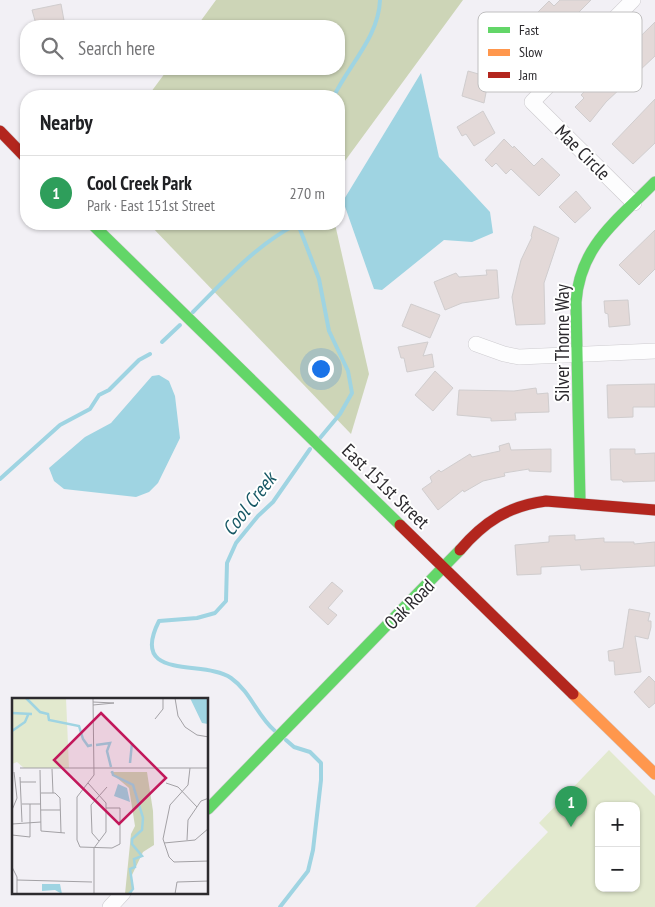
<!DOCTYPE html>
<html lang="en">
<head>
<meta charset="utf-8">
<style>
  :root { --surface:#fff; --page:#f6f6f6; --text:#202124; --muted:#757577; --line:#e0e0e0; --accent:#716f74 }
  body { margin:0; font-family:"PT Sans Narrow",sans-serif; background:var(--page); color:var(--text) }
  .controls { position:absolute; right:15px; bottom:15px; display:grid; overflow:hidden; border-radius:10px; box-shadow:0 1px 4px #0004 }
  .controls button { width:45px; height:45px; display:grid; place-items:center; padding:0; border:0; border-bottom:1px solid var(--line); background:var(--surface); color:var(--text); font:25px sans-serif }
  .you { position:absolute; left:320px; top:368px; width:18px; height:18px; margin:-12px; border:4px solid #fff; border-radius:50%; background:#1a73e8; box-shadow:0 0 0 8px #1a73e833 }
  .badge { display:grid; place-items:center; width:32px; height:32px; border-radius:50%; background:var(--accent); color:#fff; font-size:16px; font-weight:700 }
  .pin { position:absolute; translate:-50% -41px; filter:drop-shadow(0 1px 2px #0008) }
  .pin::after { content:''; position:absolute; top:26px; width:18px; height:15px; background:inherit; clip-path:polygon(0 0,100% 0,50% 100%) }
  .list { margin:0; padding:0; list-style:none }
  h2 { display:flex; justify-content:space-between; align-items:center; height:65px; margin:0; padding:0 20px; font-size:21px }
  h2 small { font-size:16px; font-weight:400; color:var(--muted) }
  .list li { display:grid; grid-template-columns:32px 1fr auto; gap:15px; align-items:center; box-sizing:border-box; height:75px; padding:0 20px; border-top:1px solid var(--line) }
  .list b { display:block; font-size:19px; white-space:nowrap }
  .list p { margin:0; font-size:16px; white-space:nowrap; color:var(--muted) }
  .list em { font-size:16px; font-style:normal; color:var(--muted) }
  .icon { flex:none; width:28px; height:28px; fill:none; stroke:currentColor; stroke-width:2; stroke-linecap:round; stroke-linejoin:round }
  .map { position:relative; flex:none; width:655px; height:907px; overflow:hidden }
  .search { position:absolute; background:var(--surface); box-shadow:0 1px 4px #0004; left:20px; top:20px; width:325px; height:55px; display:flex; align-items:center; gap:12px; box-sizing:border-box; padding:0 18px; border-radius:20px; color:var(--muted); font-size:19px }
  .panel { position:absolute; background:var(--surface); box-shadow:0 1px 4px #0004; left:20px; top:90px; width:325px; height:140px; border-radius:20px }
  .map>svg:first-child { display:block }
  .green { fill:#e2e9ce; fill-rule:evenodd }
  .forest { fill:#cdd5b7 }
  .water { fill:#9fd4e2 }
  .lines { fill:none; stroke-linecap:round; stroke-linejoin:round }
  .stream { stroke:#9fd4e2; stroke-width:4 }
  .building { fill:#e3d9d8; stroke:#d0cdce }
  .street-casing { stroke:#ceccd0; stroke-width:16 }
  .fast-casing { stroke:#ceccd0; stroke-width:12 }
  .slow-casing { stroke:#ceccd0; stroke-width:12 }
  .jam-casing { stroke:#ceccd0; stroke-width:12 }
  .street { stroke:#fdfdfe; stroke-width:15 }
  .fast { stroke:#63d668; stroke-width:11 }
  .slow { stroke:#ff974d; stroke-width:11 }
  .jam { stroke:#b3261e; stroke-width:11 }
  .labels { text-anchor:middle; stroke-width:4; stroke-linejoin:round; paint-order:stroke }
  .street-label { font-size:19px; fill:#2c2a2e; stroke:#fff }
  .water-label { font-size:20px; font-style:italic; fill:#175865; stroke:#fff }
  .inset-river { fill:none; stroke:#9fd4e2; stroke-width:2.5 }
  .inset-road { fill:none; stroke:#a3a1a5; stroke-width:1 }
  .view { fill:#c2185b; fill-opacity:0.15; stroke:#c2185b; stroke-width:2.5 }
  .inset-edge { fill:none; stroke:#2c2a2e; stroke-width:2.5 }
  .key { fill:#fff; stroke:#c0bfc0; stroke-width:1 }
  .key-label { font-size:14px; fill:#2c2a2e }
</style>
</head>
<body>
<div class="map">
<svg width="655" height="907" viewBox="0 0 655 907">
  <rect width="100%" height="100%" fill="#f2f0f5"/>
  <path class="green" d="M609,750L655,796V907H475L548,832L539,823ZM599,806H636V888H599Z"/>
  <g class="forest">
    <polygon points="216,0 463,0 339,169 339,96 148,96 168,69 339,69 339,26 197,26"/>
    <polygon points="149,224 335,224 369,374 351,434"/>
  </g>
  <g class="water">
    <polygon points="421,73 439,157 490,212 493,233 472,242 444,240 382,290 374,289 343,201"/>
    <polygon points="159,375 169,381 175,396 180,438 158,483 149,492 136,497 64,489 54,481 49,468 85,437 111,423 152,376"/>
  </g>
  <g class="lines">
    <g class="stream">
      <path d="M334,96C349,65 379,36 380,0"/>
      <polyline points="298,224 319,279 329,331 348,371 352,393 340,414 320,438"/>
      <path d="M193,312C225,280 257,244 297,224"/>
      <polyline points="162,342 180,325"/>
      <polyline points="0,479 60,425 90,409 99,395 109,390 139,360 150,354"/>
      <path d="M275,731C257,716 251,692 231,678C205,659 128,682 159,621L197,618L215,613L226,601L227,563L236,543L258,516L273,502L310,449"/>
      <polyline points="280,907 308,871 313,850 321,780 321,763 310,752 294,747 286,740"/>
    </g>
  </g>
  <g class="building">
    <polygon points="560,0 591,0 537,54 534,52 529,57 521,50 506,65 502,62 494,70 481,56 497,40 503,46 520,26 522,28 549,1 554,6"/>
    <polygon points="61,4 65,26 42,26 41,23 36,24 32,10"/>
    <polygon points="655,22 655,56 606,102 590,122 575,107 584,98 581,95"/>
    <polygon points="468,71 489,77 484,103 462,96"/>
    <polygon points="655,99 655,143 633,164 612,144"/>
    <polygon points="483,111 495,133 474,146 466,134 462,136 457,127"/>
    <polygon points="504,139 513,148 514,146 534,166 542,158 560,175 539,196 511,169 506,174 496,163 492,167 485,160"/>
    <polygon points="576,191 591,208 575,223 559,207"/>
    <polygon points="534,226 559,238 544,283 545,324 516,325 512,297 521,260 532,237 531,236"/>
    <polygon points="655,230 655,269 639,285 619,265"/>
    <polygon points="486,270 497,270 499,298 462,303 445,310 434,282 456,273 459,277 487,275"/>
    <polygon points="628,300 630,325 609,327 608,314 605,313 604,301"/>
    <polygon points="411,304 440,315 430,338 402,326"/>
    <polygon points="428,342 423,356 432,354 434,367 407,372 404,358 401,358 398,347"/>
    <polygon points="435,371 453,388 433,411 415,395"/>
    <polygon points="655,384 655,407 633,407 633,417 608,418 607,385"/>
    <polygon points="536,388 537,394 548,393 549,412 515,413 516,420 491,421 491,418 457,415 459,390 514,391"/>
    <polygon points="509,443 511,450 551,449 551,472 529,471 529,469 504,473 505,476 483,481 464,492 463,490 438,510 422,489 432,482 430,477 439,470 441,472 470,454 472,457 500,451 499,446"/>
    <polygon points="610,449 635,449 635,454 655,453 655,481 623,482 622,480 611,480"/>
    <polygon points="575,535 575,540 604,538 604,542 634,542 634,544 655,542 655,566 581,570 580,565 541,567 541,574 517,575 515,545 549,542 549,536"/>
    <polygon points="332,582 343,591 328,608 337,615 328,625 309,607"/>
    <polygon points="629,609 650,613 648,621 651,621 651,627 648,639 635,636 641,672 615,675 614,661 609,661 608,651 623,648"/>
    <polygon points="649,676 655,682 655,703 649,708 634,692"/>
  </g>
  <g class="lines">
    <g class="street-casing">
      <g id="street">
        <polyline points="633,0 532,102 634,203"/>
        <polyline points="476,344 504,354 519,357 655,351"/>
        <polyline points="110,907 123,893"/>
      </g>
    </g>
    <g class="fast-casing">
      <g id="fast">
        <polyline points="92,224 400,525"/>
        <path d="M580,503L576,302C580,245 618,220 655,182"/>
        <polyline points="208,809 460,550"/>
      </g>
    </g>
    <g class="slow-casing">
      <polyline id="slow" points="573,694 655,774"/>
    </g>
    <g class="jam-casing">
      <g id="jam">
        <polyline points="0,131 26,158"/>
        <polyline points="400,525 573,694"/>
        <path d="M460,550C484,522 508,506 546,501L655,510"/>
      </g>
    </g>
    <use href="#street" class="street"/>
    <use href="#fast" class="fast"/>
    <use href="#slow" class="slow"/>
    <use href="#jam" class="jam"/>
  </g>
  <g class="labels">
    <g class="street-label">
      <text transform="translate(583 152) rotate(45)" y="7">Mae Circle</text>
      <text transform="translate(562 343) rotate(-90)" y="7">Silver Thorne Way</text>
      <text transform="translate(386 486) rotate(44)" y="7">East 151st Street</text>
      <text transform="translate(409 604) rotate(-45)" y="7">Oak Road</text>
    </g>
    <g class="water-label">
      <text transform="translate(249 504) rotate(-52)" y="7">Cool Creek</text>
    </g>
  </g>
  <g transform="translate(12 698)">
    <rect width="196" height="196" fill="#f2f0f5"/>
    <path d="M0,0H54L57,70H12L5,64L0,66Z" fill="#e2e9ce"/>
    <path d="M98,74H135L141,113L142,147L131,154L120,177V196H113L119,136L123,128L117,90Z" fill="#cdd5b7"/>
    <path d="M178,0H196V26L190,25ZM106,86L115,90L118,104L102,98ZM30,186H48L50,196L43,192L30,193Z" fill="#9fd4e2"/>
    <path class="inset-river" d="M14,0L28,14L36,16L37,22L67,28L71,41L76,48L80,47M0,15L20,16M0,33L13,24L16,17M84,47L98,45L95,53L99,69M118,65L120,45M100,73L101,77L121,87L131,120L130,132L120,141V146L130,158L122,161L123,169L118,171L121,191L117,196"/>
    <path class="inset-road" d="M81,0L82,77L65,99V142L68,149L100,150L108,146V110H94M163,0L166,18L173,29L185,37L197,39M81,4L102,5L81,7M143,21L151,11V0M8,70H197M178,70L176,87L158,107L151,141L157,159L162,164L197,163M40,71L41,95M28,72L29,133L53,135M8,79L10,124M8,84H24M76,85L94,105V134L82,150M154,85L166,89L185,109M29,95H43L48,100L49,135M10,106H29M0,112L5,100L2,74M29,112H48M0,126L29,124M0,137L18,139V106M175,142L176,122L189,103L197,100M87,143L80,135L79,107L95,89M152,145L183,142L197,130M0,169L5,179V196M5,182L80,184M82,196V150M163,196L165,184L197,183"/>
    <path class="view" d="M89,15L154,80L107,126L42,62Z"/>
    <rect width="196" height="196" class="inset-edge"/>
  </g>
  <rect x="478" y="12" width="164" height="80" rx="8" class="key"/>
  <rect x="488" y="27" width="22" height="6" fill="#63d668"/>
  <rect x="488" y="49" width="22" height="7" fill="#ff974d"/>
  <rect x="488" y="72" width="22" height="6" fill="#b3261e"/>
  <g class="key-label">
    <text x="519" y="35">Fast</text>
    <text x="519" y="57">Slow</text>
    <text x="519" y="80">Jam</text>
  </g>
</svg>
<div class="controls">
<button>+</button>
<button>−</button>
</div>
<div class="you"></div>
<div class="pin badge" style="left:571px;top:827px;background:#2e9e5b">1</div>
<div class="search"><svg class="icon" aria-label="search" viewBox="0 0 24 24"><circle cx="10" cy="10" r="6"/><path d="M15 15l6 6"/></svg>Search here</div>
<section class="panel">
<h2>Nearby<small></small></h2>
<ul class="list">
<li><span class="badge" style="background:#2e9e5b">1</span><div><b>Cool Creek Park</b><p>Park · East 151st Street</p></div><em>270 m</em></li>
</ul>
</section>
</div>
</body>
</html>
